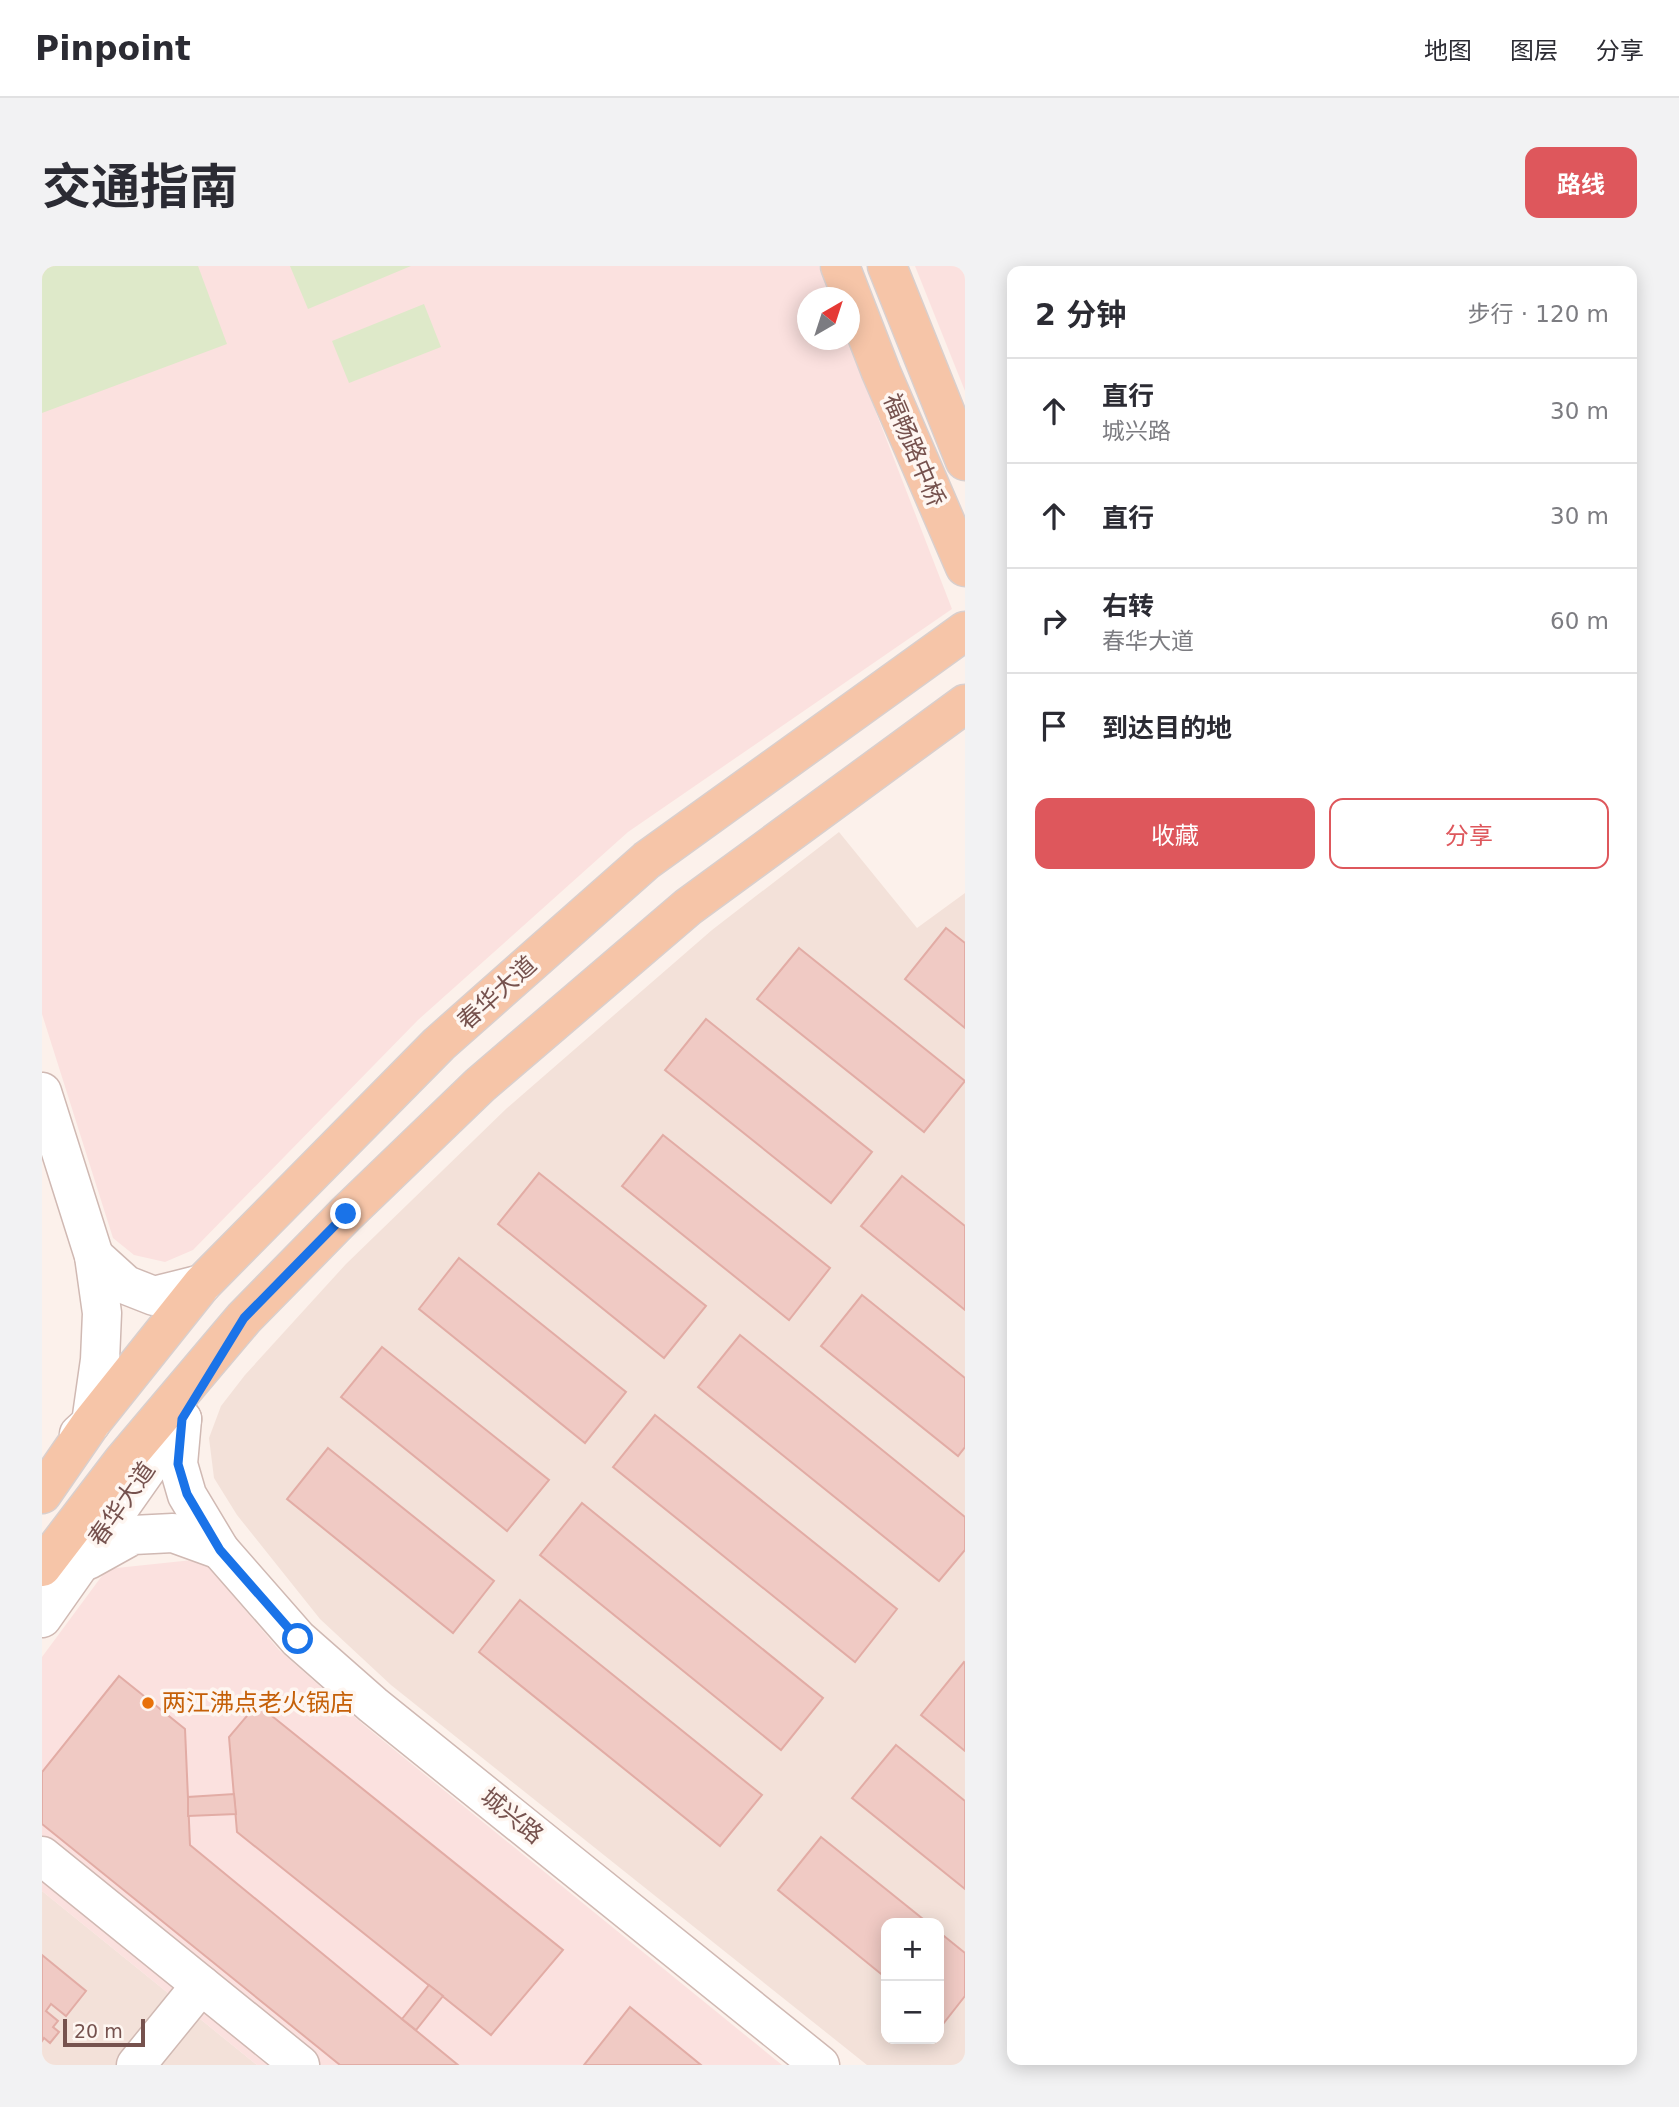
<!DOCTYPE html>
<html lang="zh">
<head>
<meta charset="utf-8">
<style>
  :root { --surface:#fff; --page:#f2f2f3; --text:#2b2b33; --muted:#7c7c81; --line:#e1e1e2; --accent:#de575c }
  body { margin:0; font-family:"DejaVu Sans","Noto Sans SC",sans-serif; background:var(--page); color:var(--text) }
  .controls { position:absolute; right:21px; bottom:21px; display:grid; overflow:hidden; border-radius:14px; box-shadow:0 4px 18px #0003 }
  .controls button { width:63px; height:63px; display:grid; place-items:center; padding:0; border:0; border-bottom:2px solid var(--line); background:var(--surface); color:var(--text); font:35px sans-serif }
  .compass { position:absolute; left:755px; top:21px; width:63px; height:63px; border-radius:50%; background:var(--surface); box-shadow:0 4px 18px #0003; rotate:39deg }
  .scale { position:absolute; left:21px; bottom:18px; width:82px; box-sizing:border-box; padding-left:7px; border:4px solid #76524e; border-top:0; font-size:19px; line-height:24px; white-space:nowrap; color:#76524e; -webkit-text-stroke:5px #fef6f1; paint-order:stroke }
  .stop { position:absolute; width:21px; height:21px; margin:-16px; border:5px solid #1a73e8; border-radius:50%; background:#fff }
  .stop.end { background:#1a73e8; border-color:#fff; box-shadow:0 2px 7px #0008 }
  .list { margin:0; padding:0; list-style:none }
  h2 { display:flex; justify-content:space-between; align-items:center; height:91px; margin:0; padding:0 28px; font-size:30px }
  h2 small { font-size:23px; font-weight:400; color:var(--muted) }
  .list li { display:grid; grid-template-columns:46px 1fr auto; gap:21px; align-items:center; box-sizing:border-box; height:105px; padding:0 28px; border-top:2px solid var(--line) }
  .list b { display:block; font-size:26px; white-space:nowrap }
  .list p { margin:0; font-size:23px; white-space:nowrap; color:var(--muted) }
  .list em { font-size:23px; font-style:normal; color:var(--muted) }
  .actions { display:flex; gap:14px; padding:21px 28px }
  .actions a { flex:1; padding:16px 0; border:2px solid var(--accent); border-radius:14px; text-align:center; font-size:24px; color:var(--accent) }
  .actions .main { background:var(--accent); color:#fff }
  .icon { flex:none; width:38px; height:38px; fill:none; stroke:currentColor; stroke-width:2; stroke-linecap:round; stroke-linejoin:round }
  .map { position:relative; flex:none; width:923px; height:1799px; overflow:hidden; border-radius:14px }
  header { display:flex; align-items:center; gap:42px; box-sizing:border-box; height:98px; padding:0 35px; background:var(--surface); border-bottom:2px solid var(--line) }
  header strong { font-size:33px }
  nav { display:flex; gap:38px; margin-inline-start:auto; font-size:24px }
  .intro { display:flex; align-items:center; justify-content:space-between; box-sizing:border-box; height:168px; padding:0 42px }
  h1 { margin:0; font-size:49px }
  .button { padding:18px 32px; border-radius:14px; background:var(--accent); color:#fff; font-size:24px; font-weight:700 }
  main { display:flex; gap:42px; padding:0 42px }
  aside { flex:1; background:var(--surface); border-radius:14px; box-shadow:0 4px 18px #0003 }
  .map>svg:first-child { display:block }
  .residential { fill:#f3e1d9; fill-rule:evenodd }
  .commercial { fill:#fbe1df }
  .green { fill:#dee9c9 }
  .building { fill:#f0cac4; stroke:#e2aca5; stroke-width:2 }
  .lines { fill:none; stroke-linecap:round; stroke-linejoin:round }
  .minor-casing { stroke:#d0b9b3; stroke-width:41 }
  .major-casing { stroke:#d9cfcd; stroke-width:41 }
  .minor { stroke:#fff; stroke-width:38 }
  .major { stroke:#f6c5a8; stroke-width:38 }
  .route { stroke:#1a73e8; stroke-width:9 }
  .food-dot { fill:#e8710a; stroke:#fef6f1; stroke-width:2.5 }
  .labels { text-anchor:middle; stroke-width:7; stroke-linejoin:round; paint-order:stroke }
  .street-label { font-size:24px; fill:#76524e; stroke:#fef6f1 }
  .food-label { font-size:24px; fill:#c56008; stroke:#fef6f1; text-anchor:start }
</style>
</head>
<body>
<header>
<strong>Pinpoint</strong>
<nav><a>地图</a><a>图层</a><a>分享</a></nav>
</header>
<div class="intro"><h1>交通指南</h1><a class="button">路线</a></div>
<main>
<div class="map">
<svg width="923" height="1799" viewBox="0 0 923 1799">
  <rect width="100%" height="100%" fill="#fcf1eb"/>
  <g class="residential">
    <path d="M797,566L875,662L923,627V1799H825L349,1419L278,1353L195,1249L172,1212L167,1172L179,1140L203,1109L304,998L465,842L670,664ZM844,1657H897V1773H844Z"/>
    <polygon points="0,1625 215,1799 0,1799"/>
  </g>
  <g class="commercial">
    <polygon points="0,0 777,0 790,31 766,32 766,74 806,74 910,343 586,566 376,754 151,984 123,996 92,989 71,972 0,748"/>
    <polygon points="873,0 923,0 923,125"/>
    <polygon points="160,1293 237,1384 323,1460 740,1799 215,1799 0,1625 0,1391 65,1303"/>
  </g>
  <g class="green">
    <polygon points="0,0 156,0 185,78 0,147"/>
    <polygon points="248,0 369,0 266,43"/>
    <polygon points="382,38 399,81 307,117 290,75"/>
  </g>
  <g class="building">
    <polygon points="904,662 923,677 923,762 863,713"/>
    <polygon points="757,682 923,815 882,866 715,733"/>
    <polygon points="664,753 830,886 789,937 623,804"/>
    <polygon points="621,869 788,1002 747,1054 580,920"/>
    <polygon points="497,907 664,1040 622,1092 456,958"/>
    <polygon points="860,910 923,960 923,1044 819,960"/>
    <polygon points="417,992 584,1126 543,1177 377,1043"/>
    <polygon points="820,1029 923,1112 923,1181 916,1190 779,1080"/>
    <polygon points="698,1069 923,1251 923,1284 897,1315 656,1121"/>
    <polygon points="340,1081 507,1214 465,1265 299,1131"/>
    <polygon points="613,1149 855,1343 813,1396 571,1201"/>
    <polygon points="286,1182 452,1315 411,1367 245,1233"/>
    <polygon points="540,1237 781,1432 739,1484 498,1289"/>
    <polygon points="478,1334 720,1529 678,1580 437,1386"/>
    <polygon points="922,1396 923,1397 923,1485 879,1449"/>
    <polygon points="77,1410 143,1463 148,1579 416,1799 298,1799 0,1558 0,1506"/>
    <polygon points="215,1438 521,1684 449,1769 195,1566 187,1471"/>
    <polygon points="854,1479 923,1535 923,1623 810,1532"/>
    <polygon points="192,1528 194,1548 146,1550 146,1531"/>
    <polygon points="779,1571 886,1657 844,1657 844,1712 736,1624"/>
    <polygon points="897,1666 923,1687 923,1730 901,1758 897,1754"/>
    <polygon points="0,1689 44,1725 24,1750 9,1738 4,1745 16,1755 11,1761 17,1766 8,1777 2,1772 0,1775"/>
    <polygon points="387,1719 401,1730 374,1764 360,1753"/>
    <polygon points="588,1741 659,1799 542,1799"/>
  </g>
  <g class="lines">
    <g class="minor-casing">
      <g id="minor">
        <polyline points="0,826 52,990 60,1047 58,1094 49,1157 37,1168"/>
        <polyline points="52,990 84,1019 112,1030 160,1018"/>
        <polyline points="140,1153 136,1198 145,1229 178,1284 256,1373 331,1439 778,1799"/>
        <polyline points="46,1294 91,1269 131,1267 178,1284"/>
        <polyline points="0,1352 140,1153"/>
        <polyline points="0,1590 258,1799"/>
        <polyline points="94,1799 159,1719"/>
      </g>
    </g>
    <g class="major-casing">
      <g id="major">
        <polyline points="798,0 839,106 923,301"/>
        <polyline points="845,0 923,195"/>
        <polyline points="0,1228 49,1157 160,1018 397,778 605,594 923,365"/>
        <polyline points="0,1301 81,1195 202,1052 304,948 438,819 646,641 923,438"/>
      </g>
    </g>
    <use href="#minor" class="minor"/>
    <use href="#major" class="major"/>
  </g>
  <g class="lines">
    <polyline class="route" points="256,1373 178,1284 145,1228 136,1198 140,1153 202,1052 304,948"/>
  </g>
  <circle class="food-dot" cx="106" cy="1437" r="7"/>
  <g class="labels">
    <g class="street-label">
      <text transform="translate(872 184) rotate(67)" y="8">福畅路中桥</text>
      <text transform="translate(455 727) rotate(-42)" y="8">春华大道</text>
      <text transform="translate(80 1238) rotate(-55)" y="8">春华大道</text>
      <text transform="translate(470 1550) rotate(39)" y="8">城兴路</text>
    </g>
    <g class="food-label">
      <text x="120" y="1445">两江沸点老火锅店</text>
    </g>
  </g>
</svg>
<div class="controls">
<button>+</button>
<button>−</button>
</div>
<svg class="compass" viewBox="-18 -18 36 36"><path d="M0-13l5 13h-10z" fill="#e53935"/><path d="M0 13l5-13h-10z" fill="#7c7c81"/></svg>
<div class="scale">20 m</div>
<div class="stop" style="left:256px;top:1373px"></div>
<div class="stop end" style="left:304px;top:948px"></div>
</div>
<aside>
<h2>2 分钟<small>步行 · 120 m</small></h2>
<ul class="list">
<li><svg class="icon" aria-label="ahead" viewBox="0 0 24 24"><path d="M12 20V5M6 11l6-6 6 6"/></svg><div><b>直行</b><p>城兴路</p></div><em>30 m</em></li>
<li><svg class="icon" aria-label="ahead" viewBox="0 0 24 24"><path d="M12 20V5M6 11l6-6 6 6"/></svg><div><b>直行</b></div><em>30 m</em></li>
<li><svg class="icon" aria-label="right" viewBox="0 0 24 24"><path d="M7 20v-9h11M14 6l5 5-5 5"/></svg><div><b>右转</b><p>春华大道</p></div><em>60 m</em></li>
<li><svg class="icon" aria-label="arrive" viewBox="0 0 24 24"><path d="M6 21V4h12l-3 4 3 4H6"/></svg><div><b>到达目的地</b></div></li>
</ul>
<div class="actions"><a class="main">收藏</a><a>分享</a></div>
</aside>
</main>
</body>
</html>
